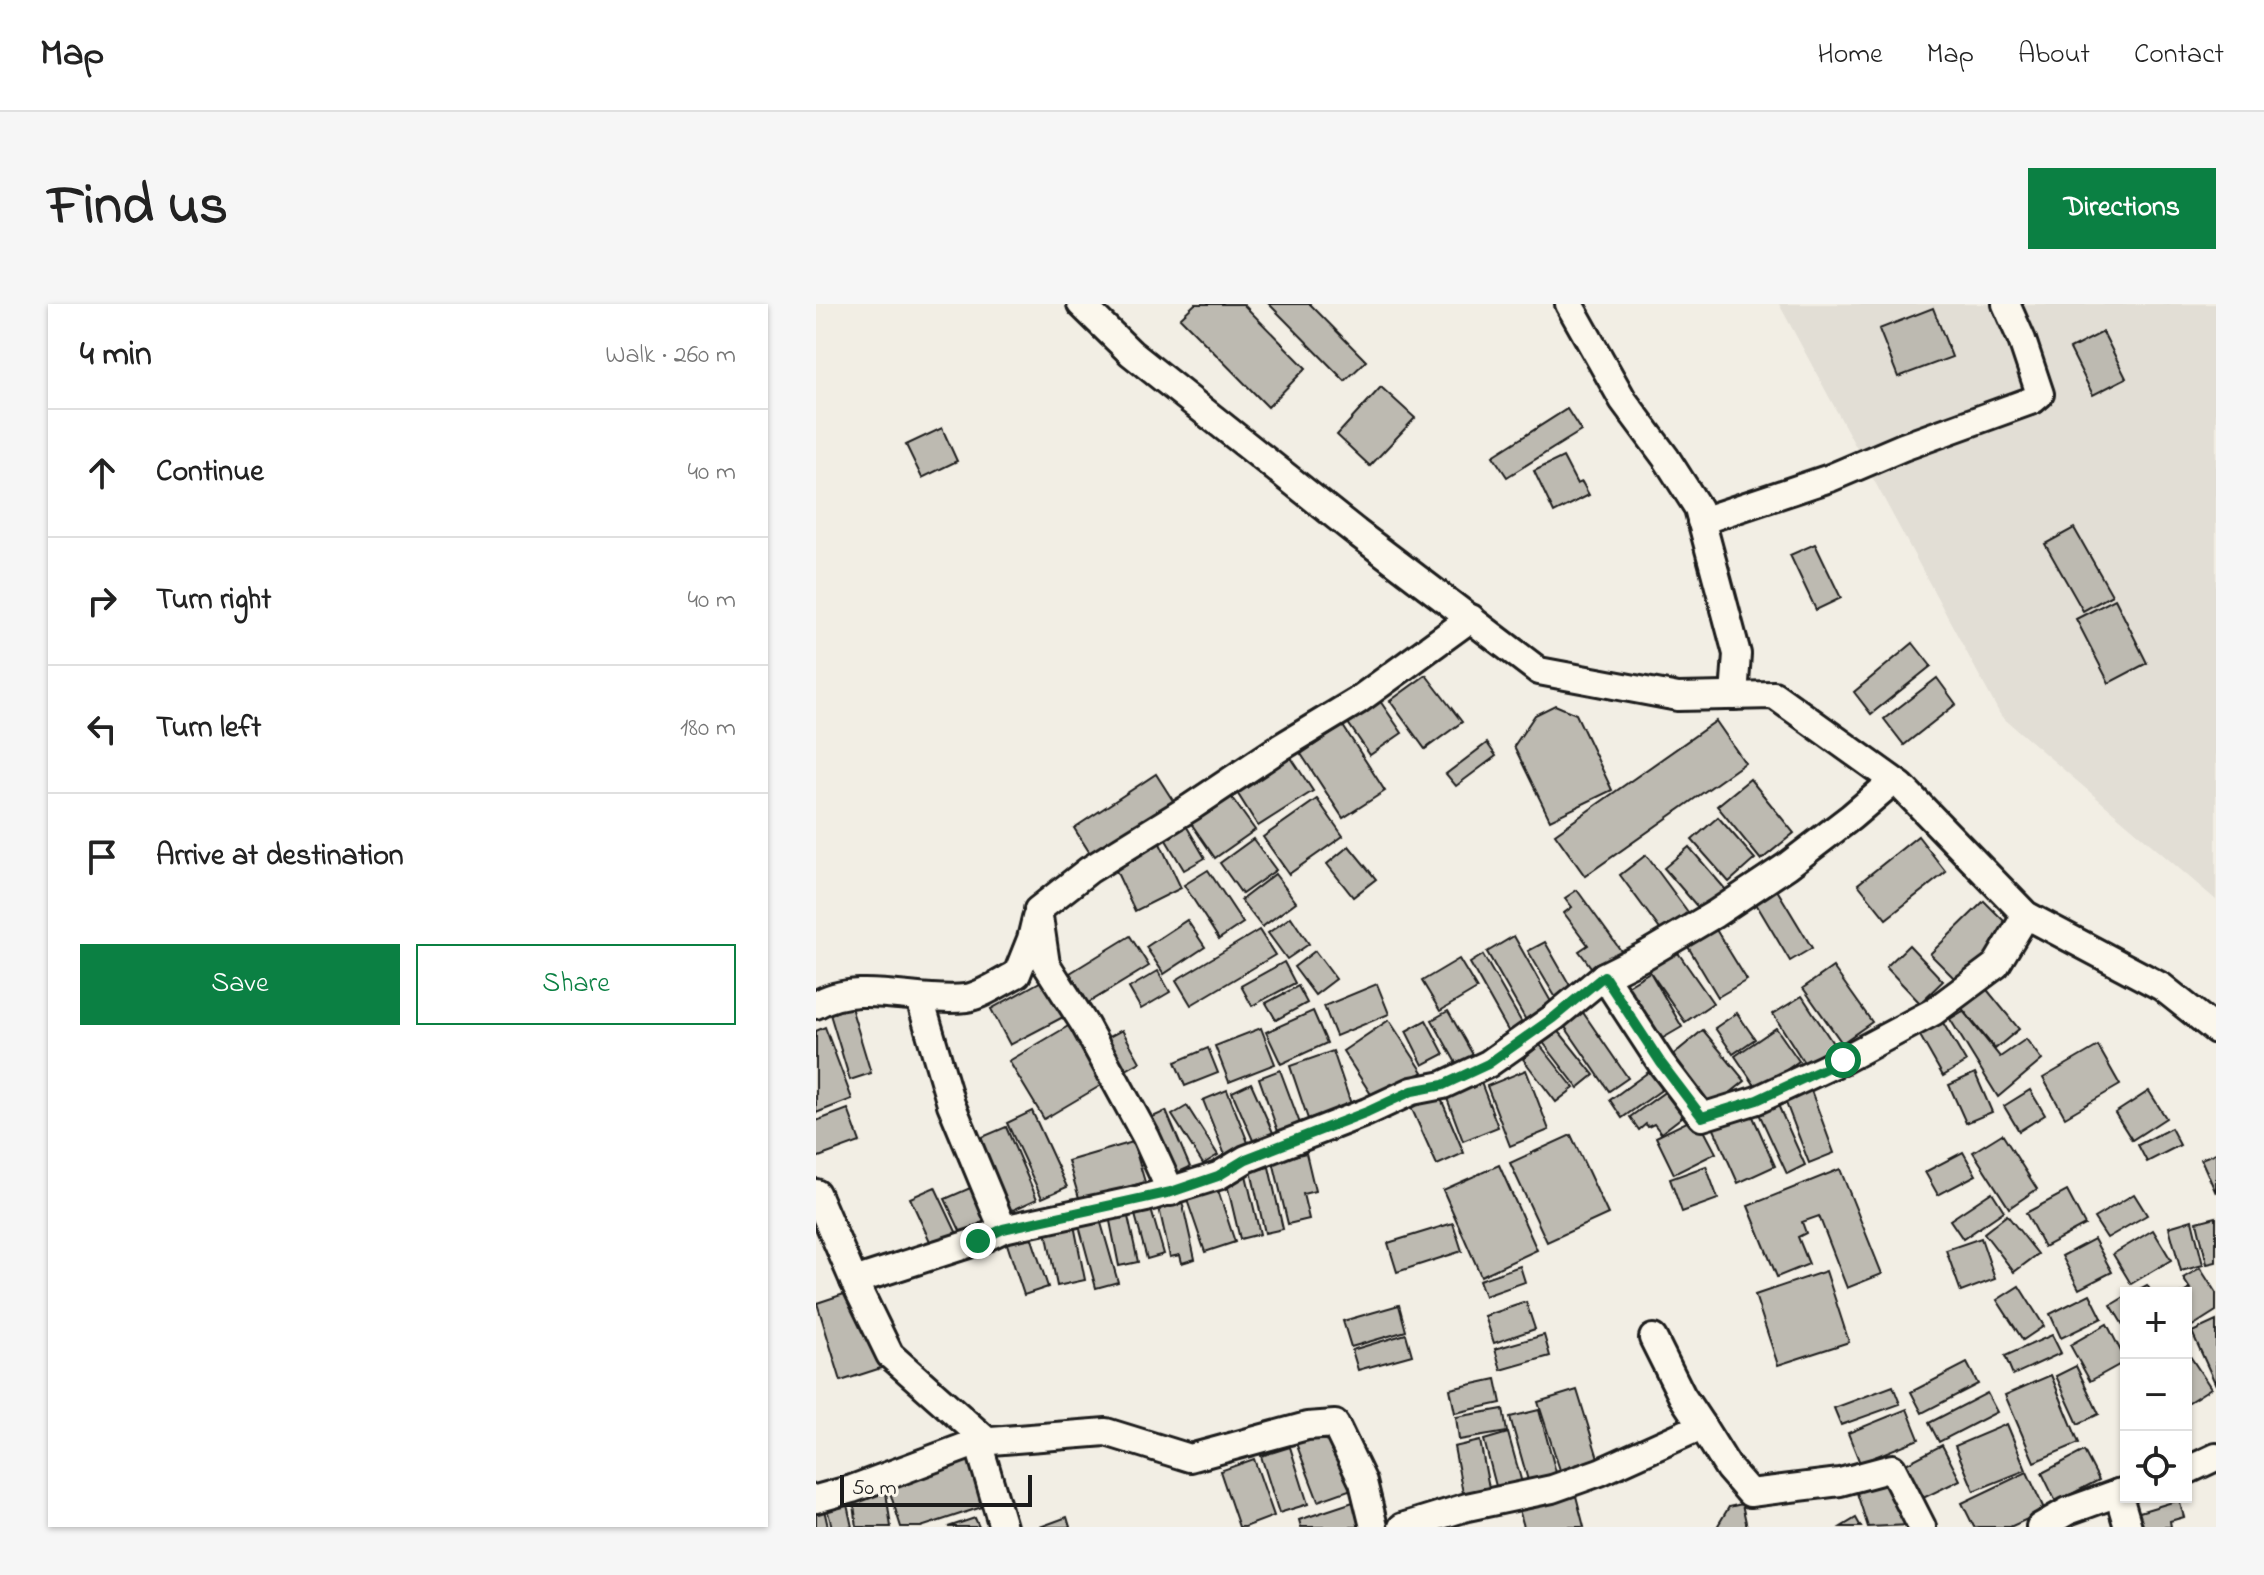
<!DOCTYPE html>
<html lang="en">
<head>
<meta charset="utf-8">
<style>
  :root { --surface:#fff; --page:#f6f6f6; --text:#222; --muted:#767676; --line:#e0e0e0; --accent:#0b8043 }
  body { margin:0; font-family:"Indie Flower",sans-serif; background:var(--page); color:var(--text) }
  .controls { position:absolute; right:24px; bottom:24px; display:grid; overflow:hidden; border-radius:0px; box-shadow:0 2px 6px #0004 }
  .controls button { width:72px; height:72px; display:grid; place-items:center; padding:0; border:0; border-bottom:2px solid var(--line); background:var(--surface); color:var(--text); font:40px sans-serif }
  .scale { position:absolute; left:24px; bottom:20px; width:192px; box-sizing:border-box; padding-left:8px; border:4px solid #1c1c1c; border-top:0; font-size:22px; line-height:28px; white-space:nowrap; color:#1c1c1c; -webkit-text-stroke:6px #fbf7ec; paint-order:stroke }
  .stop { position:absolute; width:24px; height:24px; margin:-18px; border:6px solid #0b8043; border-radius:50%; background:#fff }
  .stop.end { background:#0b8043; border-color:#fff; box-shadow:0 2px 8px #0008 }
  .list { margin:0; padding:0; list-style:none }
  h2 { display:flex; justify-content:space-between; align-items:center; height:104px; margin:0; padding:0 32px; font-size:34px }
  h2 small { font-size:26px; font-weight:400; color:var(--muted) }
  .list li { display:grid; grid-template-columns:52px 1fr auto; gap:24px; align-items:center; box-sizing:border-box; height:128px; padding:0 32px; border-top:2px solid var(--line) }
  .list b { display:block; font-size:30px; white-space:nowrap }
  .list em { font-size:26px; font-style:normal; color:var(--muted) }
  .actions { display:flex; gap:16px; padding:24px 32px }
  .actions a { flex:1; padding:18px 0; border:2px solid var(--accent); border-radius:0px; text-align:center; font-size:28px; color:var(--accent) }
  .actions .main { background:var(--accent); color:#fff }
  .icon { flex:none; width:44px; height:44px; fill:none; stroke:currentColor; stroke-width:2; stroke-linecap:round; stroke-linejoin:round }
  .map { position:relative; flex:none; width:1400px; height:1223px; overflow:hidden; border-radius:0px }
  header { display:flex; align-items:center; gap:48px; box-sizing:border-box; height:112px; padding:0 40px; background:var(--surface); border-bottom:2px solid var(--line) }
  header strong { font-size:38px }
  nav { display:flex; gap:44px; margin-inline-start:auto; font-size:28px }
  .intro { display:flex; align-items:center; justify-content:space-between; box-sizing:border-box; height:192px; padding:0 48px }
  h1 { margin:0; font-size:56px }
  .button { padding:20px 36px; border-radius:0px; background:var(--accent); color:#fff; font-size:28px; font-weight:700 }
  main { display:flex; gap:48px; padding:0 48px }
  aside { flex:1; background:var(--surface); border-radius:0px; box-shadow:0 2px 6px #0004 }
  .map>svg:first-child { display:block }
  .built { fill:#e2ded5 }
  .building { fill:#bdbab1; stroke:#1c1c1c; stroke-width:2 }
  .lines { fill:none; stroke-linecap:round; stroke-linejoin:round }
  .minor-casing { stroke:#1c1c1c; stroke-width:32 }
  .minor { stroke:#fbf7ec; stroke-width:26 }
  .route { stroke:#0b8043; stroke-width:10 }
</style>
</head>
<body>
<header>
<strong>Map</strong>
<nav><a>Home</a><a>Map</a><a>About</a><a>Contact</a></nav>
</header>
<div class="intro"><h1>Find us</h1><a class="button">Directions</a></div>
<main>
<aside>
<h2>4 min<small>Walk · 260 m</small></h2>
<ul class="list">
<li><svg class="icon" aria-label="ahead" viewBox="0 0 24 24"><path d="M12 20V5M6 11l6-6 6 6"/></svg><div><b>Continue</b></div><em>40 m</em></li>
<li><svg class="icon" aria-label="right" viewBox="0 0 24 24"><path d="M7 20v-9h11M14 6l5 5-5 5"/></svg><div><b>Turn right</b></div><em>40 m</em></li>
<li><svg class="icon" aria-label="left" viewBox="0 0 24 24"><path d="M17 20v-9H6M10 6l-5 5 5 5"/></svg><div><b>Turn left</b></div><em>180 m</em></li>
<li><svg class="icon" aria-label="arrive" viewBox="0 0 24 24"><path d="M6 21V4h12l-3 4 3 4H6"/></svg><div><b>Arrive at destination</b></div></li>
</ul>
<div class="actions"><a class="main">Save</a><a>Share</a></div>
</aside>
<div class="map">
<svg width="1400" height="1223" viewBox="0 0 1400 1223">
  <rect width="100%" height="100%" fill="#f2eee4"/>
  <filter id="ink" filterUnits="userSpaceOnUse"><feTurbulence type="fractalNoise" baseFrequency=".0125" numOctaves="2"/><feDisplacementMap in="SourceGraphic" scale="16" xChannelSelector="R" yChannelSelector="G"/><feConvolveMatrix kernelMatrix="1 2 1 2 8 2 1 2 1" color-interpolation-filters="sRGB"/></filter>
  <g filter="url(#ink)">
    <polygon class="built" points="963,0 1400,0 1400,596 1185,412"/>
    <g class="building">
      <polygon points="379,0 427,0 490,64 452,103 364,14"/>
      <polygon points="453,0 494,0 550,57 529,77"/>
      <polygon points="1117,4 1136,53 1082,73 1063,25"/>
      <polygon points="1287,28 1310,74 1277,91 1254,45"/>
      <polygon points="565,83 599,114 554,162 521,131"/>
      <polygon points="751,105 765,127 691,173 677,152"/>
      <polygon points="126,124 141,157 106,174 90,141"/>
      <polygon points="747,153 761,180 766,178 773,191 738,209 718,167"/>
      <polygon points="1258,224 1296,291 1267,307 1229,240"/>
      <polygon points="999,240 1025,294 1000,306 974,251"/>
      <polygon points="1299,295 1331,359 1293,379 1260,315"/>
      <polygon points="1097,339 1115,362 1055,410 1038,388"/>
      <polygon points="610,371 646,418 609,445 574,397"/>
      <polygon points="1121,374 1140,400 1088,441 1068,415"/>
      <polygon points="564,397 586,429 554,451 532,419"/>
      <polygon points="739,401 760,410 796,486 734,516 698,442 719,411"/>
      <polygon points="900,417 929,459 769,572 739,530"/>
      <polygon points="527,422 569,487 527,514 485,450"/>
      <polygon points="671,439 680,452 640,482 630,470"/>
      <polygon points="474,452 497,487 442,522 420,487"/>
      <polygon points="340,470 361,503 279,557 258,524"/>
      <polygon points="934,475 978,529 945,556 901,502"/>
      <polygon points="411,487 439,526 399,554 372,515"/>
      <polygon points="501,495 527,532 473,570 447,533"/>
      <polygon points="902,513 939,555 913,578 876,536"/>
      <polygon points="368,518 389,554 368,566 347,531"/>
      <polygon points="1102,532 1130,568 1070,615 1042,580"/>
      <polygon points="341,533 365,584 319,607 295,556"/>
      <polygon points="437,535 460,566 426,590 404,559"/>
      <polygon points="533,542 560,575 537,593 511,560"/>
      <polygon points="873,543 910,586 886,608 848,564"/>
      <polygon points="830,551 872,608 846,628 804,571"/>
      <polygon points="392,566 427,619 403,635 368,581"/>
      <polygon points="459,570 480,598 446,623 425,596"/>
      <polygon points="958,581 996,644 974,657 936,593"/>
      <polygon points="761,586 808,651 781,671 763,647 772,641 748,609 756,603 749,594"/>
      <polygon points="1168,597 1196,625 1142,678 1114,650"/>
      <polygon points="475,613 493,640 471,655 452,629"/>
      <polygon points="371,616 389,643 348,670 330,643"/>
      <polygon points="899,624 931,676 902,693 871,641"/>
      <polygon points="443,626 459,651 375,701 360,676"/>
      <polygon points="314,632 333,662 272,699 254,669"/>
      <polygon points="698,632 738,703 711,718 671,648"/>
      <polygon points="729,638 756,685 740,694 712,647"/>
      <polygon points="1093,641 1127,677 1104,699 1070,663"/>
      <polygon points="858,643 897,699 869,718 830,662"/>
      <polygon points="499,647 520,675 499,691 478,663"/>
      <polygon points="667,651 709,724 695,732 654,659"/>
      <polygon points="643,655 661,685 624,707 606,677"/>
      <polygon points="468,658 479,679 436,702 425,682"/>
      <polygon points="1017,663 1056,718 1026,739 987,684"/>
      <polygon points="342,667 354,688 325,705 313,684"/>
      <polygon points="834,668 866,723 842,737 809,683"/>
      <polygon points="231,674 251,711 194,741 175,705"/>
      <polygon points="561,680 573,710 520,732 508,702"/>
      <polygon points="482,682 491,699 460,716 450,699"/>
      <polygon points="1168,682 1203,725 1179,745 1144,702"/>
      <polygon points="986,692 1018,741 989,760 957,710"/>
      <polygon points="35,703 55,769 34,776 14,710"/>
      <polygon points="497,707 511,739 465,760 450,728"/>
      <polygon points="632,707 660,756 644,766 616,716"/>
      <polygon points="766,707 812,774 793,787 747,720"/>
      <polygon points="1147,707 1184,753 1210,735 1226,756 1182,793 1134,715"/>
      <polygon points="921,709 939,735 917,750 899,724"/>
      <polygon points="573,716 607,768 560,798 527,747"/>
      <polygon points="610,716 628,750 607,761 590,727"/>
      <polygon points="1126,717 1150,758 1127,772 1103,730"/>
      <polygon points="254,721 289,779 228,815 193,757"/>
      <polygon points="9,723 36,795 0,809 0,727"/>
      <polygon points="445,724 459,760 413,778 399,742"/>
      <polygon points="960,724 983,757 942,786 919,752"/>
      <polygon points="741,725 778,771 762,784 726,737"/>
      <polygon points="306,726 324,758 303,770 285,737"/>
      <polygon points="887,726 929,777 894,805 853,754"/>
      <polygon points="724,741 758,784 740,798 707,755"/>
      <polygon points="1282,742 1304,781 1249,813 1227,774"/>
      <polygon points="392,744 402,769 369,782 359,758"/>
      <polygon points="517,747 535,800 492,815 474,762"/>
      <polygon points="838,764 851,782 806,814 794,796"/>
      <polygon points="464,766 486,825 464,833 443,774"/>
      <polygon points="710,766 733,826 694,842 671,782"/>
      <polygon points="1159,769 1176,808 1150,819 1133,781"/>
      <polygon points="664,776 682,823 647,837 629,789"/>
      <polygon points="435,779 459,833 439,841 416,788"/>
      <polygon points="993,781 1018,849 993,859 967,791"/>
      <polygon points="857,782 875,806 845,829 838,820 832,823 830,820 823,826 814,813"/>
      <polygon points="411,786 433,841 409,851 387,796"/>
      <polygon points="1214,786 1229,811 1203,827 1188,802"/>
      <polygon points="1333,787 1350,814 1316,836 1299,809"/>
      <polygon points="623,790 648,849 621,861 595,803"/>
      <polygon points="958,792 989,861 971,870 939,801"/>
      <polygon points="371,802 402,851 387,860 356,811"/>
      <polygon points="32,805 44,838 0,854 0,817"/>
      <polygon points="934,806 959,862 922,879 897,823"/>
      <polygon points="216,807 251,883 226,894 191,819"/>
      <polygon points="350,807 374,863 356,871 332,815"/>
      <polygon points="881,813 900,849 858,870 840,833"/>
      <polygon points="190,823 221,895 188,910 157,837"/>
      <polygon points="1355,824 1364,841 1331,858 1322,841"/>
      <polygon points="1186,830 1221,885 1193,904 1157,848"/>
      <polygon points="755,831 792,910 731,938 694,859"/>
      <polygon points="317,838 329,878 264,897 252,857"/>
      <polygon points="1147,848 1160,871 1122,891 1109,868"/>
      <polygon points="490,849 499,887 487,890 493,915 472,920 457,857"/>
      <polygon points="1400,849 1400,889 1385,855"/>
      <polygon points="683,861 721,946 665,972 627,886"/>
      <polygon points="890,862 902,895 866,908 854,875"/>
      <polygon points="453,863 467,925 449,929 435,867"/>
      <polygon points="1024,865 1066,970 1031,984 1003,912 986,918 990,929 982,933 993,960 961,973 932,902"/>
      <polygon points="430,871 444,930 424,935 410,876"/>
      <polygon points="161,881 179,921 148,935 129,895"/>
      <polygon points="119,883 143,934 118,946 94,894"/>
      <polygon points="401,883 419,938 389,948 370,893"/>
      <polygon points="1251,887 1269,921 1228,943 1210,909"/>
      <polygon points="1176,888 1188,907 1147,935 1134,916"/>
      <polygon points="1318,890 1331,911 1291,934 1278,914"/>
      <polygon points="365,893 379,955 366,959 364,951 354,953 342,899"/>
      <polygon points="334,902 348,950 331,955 318,907"/>
      <polygon points="311,908 322,958 303,962 293,912"/>
      <polygon points="1191,911 1222,950 1198,968 1168,929"/>
      <polygon points="283,912 302,978 280,984 262,918"/>
      <polygon points="1400,913 1400,958 1391,960 1381,918"/>
      <polygon points="1376,916 1387,961 1365,967 1353,923"/>
      <polygon points="637,919 646,947 581,968 572,939"/>
      <polygon points="258,921 269,976 241,982 230,927"/>
      <polygon points="213,926 232,983 208,991 189,934"/>
      <polygon points="1337,926 1355,956 1315,980 1297,950"/>
      <polygon points="1165,934 1179,975 1145,988 1130,946"/>
      <polygon points="1278,935 1296,968 1263,985 1246,952"/>
      <polygon points="704,962 709,978 669,992 663,976"/>
      <polygon points="1384,964 1400,989 1400,1007 1370,1026 1370,989 1367,989 1374,985 1367,974"/>
      <polygon points="1010,967 1033,1038 962,1061 939,991"/>
      <polygon points="1331,981 1336,989 1316,989"/>
      <polygon points="1203,982 1228,1022 1207,1036 1181,996"/>
      <polygon points="40,986 65,1064 25,1077 1,999"/>
      <polygon points="1274,990 1286,1014 1245,1034 1234,1010"/>
      <polygon points="1310,992 1310,1026 1295,1001"/>
      <polygon points="710,998 719,1025 678,1039 669,1012"/>
      <polygon points="583,1001 590,1027 535,1043 527,1017"/>
      <polygon points="1400,1017 1400,1081 1376,1028"/>
      <polygon points="1291,1020 1310,1057 1274,1077 1254,1041"/>
      <polygon points="590,1030 596,1051 542,1066 536,1046"/>
      <polygon points="728,1031 734,1052 685,1066 679,1045"/>
      <polygon points="1236,1031 1245,1049 1197,1071 1189,1052"/>
      <polygon points="1370,1046 1395,1084 1370,1100"/>
      <polygon points="1151,1059 1162,1080 1106,1109 1095,1088"/>
      <polygon points="1260,1062 1283,1110 1262,1120 1240,1072"/>
      <polygon points="1235,1071 1263,1139 1218,1158 1189,1091"/>
      <polygon points="680,1075 685,1099 639,1109 634,1085"/>
      <polygon points="1077,1082 1084,1100 1025,1121 1018,1104"/>
      <polygon points="761,1086 782,1154 744,1166 722,1098"/>
      <polygon points="1171,1089 1181,1108 1123,1138 1113,1119"/>
      <polygon points="687,1105 691,1128 643,1136 640,1113"/>
      <polygon points="1091,1105 1103,1135 1044,1159 1032,1129"/>
      <polygon points="723,1106 741,1172 713,1180 694,1113"/>
      <polygon points="1191,1120 1210,1166 1158,1187 1139,1142"/>
      <polygon points="515,1126 536,1185 502,1197 480,1139"/>
      <polygon points="692,1129 706,1179 681,1186 668,1136"/>
      <polygon points="664,1137 674,1189 648,1194 638,1143"/>
      <polygon points="1126,1141 1144,1176 1099,1198 1082,1164"/>
      <polygon points="474,1143 492,1200 463,1209 445,1152"/>
      <polygon points="161,1146 178,1199 105,1223 85,1223 70,1176"/>
      <polygon points="1268,1147 1283,1176 1240,1198 1226,1169"/>
      <polygon points="438,1155 458,1212 429,1223 423,1223 404,1167"/>
      <polygon points="1211,1168 1229,1207 1194,1223 1158,1223 1146,1199"/>
      <polygon points="1078,1173 1094,1221 1052,1223 1040,1186"/>
      <polygon points="70,1188 75,1223 41,1223 37,1193"/>
      <polygon points="759,1188 768,1223 708,1223 702,1202"/>
      <polygon points="30,1196 36,1223 16,1223 10,1201"/>
      <polygon points="1363,1196 1368,1213 1354,1217 1355,1223 1321,1223 1317,1210"/>
      <polygon points="540,1197 549,1223 485,1223 483,1216"/>
      <polygon points="926,1200 931,1223 901,1223 913,1203"/>
      <polygon points="7,1201 12,1223 0,1223 0,1202"/>
      <polygon points="251,1213 254,1223 224,1223"/>
      <polygon points="159,1214 163,1223 132,1223"/>
      <polygon points="1040,1214 1045,1223 1025,1223"/>
    </g>
    <g class="lines">
      <g class="minor-casing">
        <g id="minor">
          <polyline points="265,0 315,49 540,228 723,367 862,393 958,391 1085,482 1210,611 1346,683 1400,726"/>
          <polyline points="753,0 807,96 850,154 882,204 921,350 918,392"/>
          <polyline points="885,217 1014,174 1087,143 1217,96 1224,90 1206,36 1190,0"/>
          <polyline points="788,672 845,759 886,813 941,796 1027,756 1117,708 1180,661 1210,611"/>
          <polyline points="104,695 135,800 187,925"/>
          <path d="M0,701C42,675 102,700 150,694C165,692 187,677 201,670L215,635L220,614"/>
          <polyline points="355,888 330,833 269,721 230,660 222,606 273,566 375,503 465,443 541,397 655,314"/>
          <polyline points="0,889 38,977 74,1051 172,1138"/>
          <polyline points="38,977 162,937 187,925 330,894 402,872 430,855 551,808 596,787 627,781 672,760 737,714 788,672 828,652 899,610 971,562 1035,513 1077,477"/>
          <polyline points="837,1034 866,1092 886,1122"/>
          <polyline points="162,1138 187,1223"/>
          <polyline points="1370,1167 1400,1153"/>
          <polyline points="1310,1187 1302,1189 1312,1223"/>
          <polyline points="0,1195 36,1185 162,1138 290,1128 374,1154 491,1122 519,1120 547,1178 558,1223"/>
          <polyline points="586,1223 651,1203 736,1185 784,1168 886,1122 913,1165 934,1189 1024,1178 1076,1164 1106,1223"/>
          <polyline points="1224,1223 1252,1207 1302,1189"/>
        </g>
      </g>
      <use href="#minor" class="minor"/>
    </g>
  </g>
  <g class="lines" filter="url(#ink)">
    <polyline class="route" points="162,937 187,925 355,888 402,872 430,855 551,808 596,787 627,781 672,760 737,714 788,672 845,759 886,813 941,796 1027,756"/>
  </g>
</svg>
<div class="controls">
<button>+</button>
<button>−</button>
<button><svg class="icon" aria-label="locate" viewBox="0 0 24 24"><circle cx="12" cy="12" r="6"/><path d="M12 2v4M12 18v4M2 12h4M18 12h4"/></svg></button>
</div>
<div class="scale">50 m</div>
<div class="stop" style="left:1027px;top:756px"></div>
<div class="stop end" style="left:162px;top:937px"></div>
</div>
</main>
</body>
</html>
